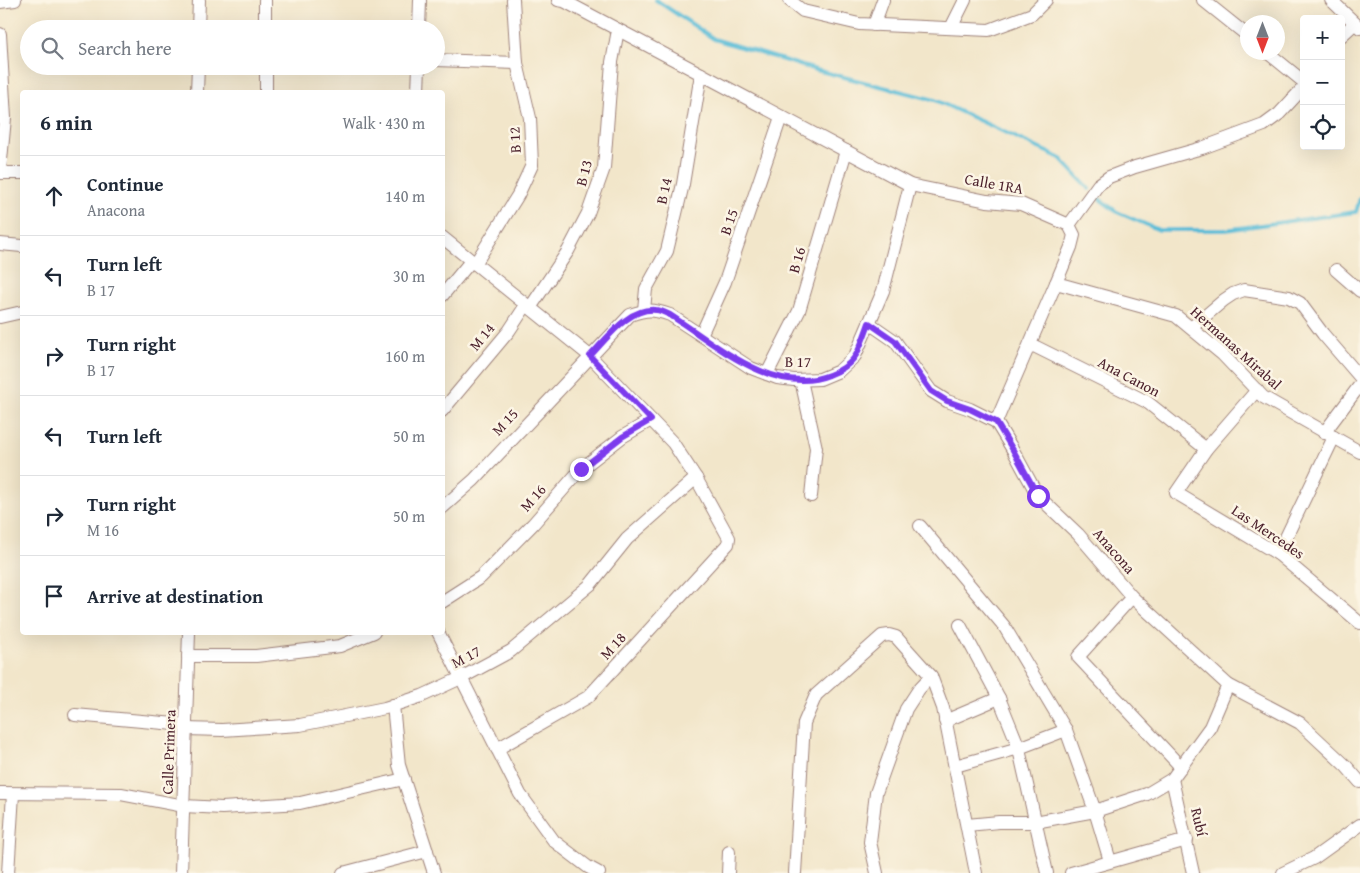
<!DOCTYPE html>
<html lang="en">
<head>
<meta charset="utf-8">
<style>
  :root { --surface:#fff; --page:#f2f2f3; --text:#1f2937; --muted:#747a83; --line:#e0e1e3 }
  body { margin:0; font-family:"Gentium Book Plus",serif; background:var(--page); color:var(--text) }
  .controls { position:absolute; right:15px; top:15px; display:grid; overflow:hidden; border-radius:5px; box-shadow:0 5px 20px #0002 }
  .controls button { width:45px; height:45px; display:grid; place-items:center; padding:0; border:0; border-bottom:1px solid var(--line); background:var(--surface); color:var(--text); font:25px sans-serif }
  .compass { position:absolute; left:1240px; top:15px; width:45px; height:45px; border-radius:50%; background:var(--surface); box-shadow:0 5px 20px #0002; rotate:180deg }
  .stop { position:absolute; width:15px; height:15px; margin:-11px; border:4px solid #7c3aed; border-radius:50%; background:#fff }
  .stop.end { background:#7c3aed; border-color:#fff; box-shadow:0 1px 5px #0008 }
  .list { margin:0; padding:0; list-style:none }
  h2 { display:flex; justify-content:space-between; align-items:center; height:65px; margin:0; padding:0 20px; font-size:21px }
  h2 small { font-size:16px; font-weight:400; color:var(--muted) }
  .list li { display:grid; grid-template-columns:32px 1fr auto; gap:15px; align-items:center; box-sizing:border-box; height:80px; padding:0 20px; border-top:1px solid var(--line) }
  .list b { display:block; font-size:19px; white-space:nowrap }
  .list p { margin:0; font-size:16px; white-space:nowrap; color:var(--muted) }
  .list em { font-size:16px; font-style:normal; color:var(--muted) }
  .icon { flex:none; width:28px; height:28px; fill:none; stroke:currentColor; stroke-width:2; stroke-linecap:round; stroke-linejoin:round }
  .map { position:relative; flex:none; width:1360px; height:873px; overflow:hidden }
  .search { position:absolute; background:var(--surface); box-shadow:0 5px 20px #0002; left:20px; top:20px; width:425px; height:55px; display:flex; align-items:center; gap:12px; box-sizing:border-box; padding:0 18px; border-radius:28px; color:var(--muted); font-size:19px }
  .panel { position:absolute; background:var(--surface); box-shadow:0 5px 20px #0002; left:20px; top:90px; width:425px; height:545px; border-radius:5px }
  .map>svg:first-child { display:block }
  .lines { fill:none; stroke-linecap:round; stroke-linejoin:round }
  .stream { stroke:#59bcd7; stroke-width:4 }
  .minor-casing { stroke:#9e827a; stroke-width:14 }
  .minor { stroke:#fff; stroke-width:12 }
  .route { stroke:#7c3aed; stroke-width:6 }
  .labels { text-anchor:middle; stroke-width:5; stroke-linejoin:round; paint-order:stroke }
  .street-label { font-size:15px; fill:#4a1f2b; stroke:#fcf5e5 }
</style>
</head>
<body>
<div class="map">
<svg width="1360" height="873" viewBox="0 0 1360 873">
  <rect width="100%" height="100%" fill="#fcf5e5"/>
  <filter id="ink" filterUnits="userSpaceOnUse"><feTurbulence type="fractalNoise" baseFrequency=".02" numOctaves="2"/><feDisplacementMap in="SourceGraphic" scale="10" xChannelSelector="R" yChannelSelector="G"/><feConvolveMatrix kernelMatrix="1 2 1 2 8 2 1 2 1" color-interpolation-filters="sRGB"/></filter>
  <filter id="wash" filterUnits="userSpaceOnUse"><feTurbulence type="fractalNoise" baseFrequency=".0096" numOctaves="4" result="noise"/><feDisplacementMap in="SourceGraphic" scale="20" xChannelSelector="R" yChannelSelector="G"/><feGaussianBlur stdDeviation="1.12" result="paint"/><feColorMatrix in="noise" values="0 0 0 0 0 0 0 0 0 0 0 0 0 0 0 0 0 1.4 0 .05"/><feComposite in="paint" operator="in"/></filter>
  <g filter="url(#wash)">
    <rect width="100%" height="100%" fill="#f2e6ca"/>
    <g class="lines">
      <g class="stream">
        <polyline points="656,0 714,39 816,70 935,100 1060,158 1089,189"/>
        <polyline points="1094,195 1117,212 1159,230 1225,230 1356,212 1360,198"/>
      </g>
    </g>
  </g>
  <g filter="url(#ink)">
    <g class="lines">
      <g class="minor-casing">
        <g id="minor">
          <polyline points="265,0 265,29"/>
          <polyline points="558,0 564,1 910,185 987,201 1021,204 1069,225"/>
          <polyline points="789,0 803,11 859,24 989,30 1032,14 1046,0"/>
          <polyline points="1203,0 1248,36"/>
          <polyline points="1331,0 1360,28"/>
          <polyline points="0,2 15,0"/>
          <polyline points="874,25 883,0"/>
          <polyline points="951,28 965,0"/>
          <polyline points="198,29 199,0"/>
          <polyline points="419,29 420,0"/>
          <polyline points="0,34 5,118 0,171"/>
          <polyline points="1341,36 1354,24"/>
          <polyline points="1267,52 1304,82"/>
          <polyline points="436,60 517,63"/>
          <polyline points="266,66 266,92"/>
          <polyline points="197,92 198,66"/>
          <polyline points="418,92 419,66"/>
          <polyline points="0,173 22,173"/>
          <polyline points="1069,225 1074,235 1071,247 1056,283 1176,316 1222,354 1263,397 1360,452"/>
          <polyline points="1069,225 1098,185 1109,177 1135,167 1202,148 1264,125 1279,114 1304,87"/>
          <polyline points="442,237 590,356 673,443 696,478 729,538 728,544 588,697 497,749"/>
          <polyline points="0,244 22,246"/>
          <polyline points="475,264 518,195 532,165 530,118 517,63 513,0"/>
          <polyline points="1336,270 1360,291"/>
          <polyline points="442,296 471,261"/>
          <polyline points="530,308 568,251 588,213 604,168 612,62 618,30"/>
          <polyline points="644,310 646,289 667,251 683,184 701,74"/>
          <polyline points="0,317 22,312"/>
          <polyline points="869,323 895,341 931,391 947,401 970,409 996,422 1013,450 1038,496 1078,534 1132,597 1228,685 1300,723 1346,766 1360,782"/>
          <polyline points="1191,328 1224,300 1233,294 1244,290 1289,297 1300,303 1323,334 1360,377"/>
          <polyline points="701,335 725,282 781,117"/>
          <polyline points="1030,344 1147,402 1206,449"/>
          <polyline points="767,374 799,311 846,151"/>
          <polyline points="801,380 816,448 811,496"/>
          <polyline points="1257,390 1206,449 1176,493 1278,554 1360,623"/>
          <polyline points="442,411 509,331 526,305"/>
          <polyline points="996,422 1056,283"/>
          <polyline points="1324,433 1360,385"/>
          <path d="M442,508L474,480L630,315C647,309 653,309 670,315L751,368L777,378L794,380L820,379L839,371L855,356L883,291L910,185"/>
          <polyline points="920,526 1004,626 1066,730 1095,811 1110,861"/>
          <polyline points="1278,554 1334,437"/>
          <polyline points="1132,597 1078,657 1181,767"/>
          <polyline points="442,602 481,577 533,524 581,469 622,437 651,420"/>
          <polyline points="960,625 999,698 1018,745 1047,873"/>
          <polyline points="438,632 520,794 554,841 588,867 599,873"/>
          <polyline points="188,656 256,656 340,646 374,632"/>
          <polyline points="393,705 399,765 434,873"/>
          <polyline points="75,715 186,725"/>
          <polyline points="945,721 999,698"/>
          <polyline points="186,729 222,730 300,725 385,708 422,696 461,678 511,651 590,585 627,539 696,478"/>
          <polyline points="955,766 1019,748 1066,730"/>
          <polyline points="1172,779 1193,873"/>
          <polyline points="0,793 121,794 184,806 222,808 300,803 404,779"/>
          <polyline points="967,825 999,822 1035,822 1095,811 1147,794 1172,779 1210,727 1228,685"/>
          <polyline points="8,873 13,794"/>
          <polyline points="181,873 189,632"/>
          <polyline points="343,873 427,851"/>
          <polyline points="728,873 729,852"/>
          <polyline points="795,873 804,723 816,695 882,636 889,635 896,637 931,676 943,708 976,873"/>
          <polyline points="877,873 870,842 876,793 906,709 919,689 931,676"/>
          <polyline points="1071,873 1187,840"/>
          <polyline points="1283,873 1314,858 1360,825"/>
        </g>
      </g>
      <use href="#minor" class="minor"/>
    </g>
  </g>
  <g class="lines" filter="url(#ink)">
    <path class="route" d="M581,469L622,437L651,420L590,356C607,339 628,307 656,310C660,310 666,313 670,315C714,343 774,397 829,375C838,372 850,365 856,355C861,346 865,334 869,323L895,341L931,391L947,401L970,409L996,422L1013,450L1038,496"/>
  </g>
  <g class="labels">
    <g class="street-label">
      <text transform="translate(515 140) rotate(-93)" y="5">B 12</text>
      <text transform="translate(584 173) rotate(-75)" y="5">B 13</text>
      <text transform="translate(994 184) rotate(10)" y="5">Calle 1RA</text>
      <text transform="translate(664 191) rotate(-77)" y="5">B 14</text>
      <text transform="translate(729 222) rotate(-71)" y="5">B 15</text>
      <text transform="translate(797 260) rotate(-74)" y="5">B 16</text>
      <text transform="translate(482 337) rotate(-51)" y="5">M 14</text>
      <text transform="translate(1236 348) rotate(42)" y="5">Hermanas Mirabal</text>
      <text transform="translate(798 362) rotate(1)" y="5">B 17</text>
      <text transform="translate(1129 377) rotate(28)" y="5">Ana Canon</text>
      <text transform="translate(505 422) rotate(-47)" y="5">M 15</text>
      <text transform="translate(533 498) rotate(-49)" y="5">M 16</text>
      <text transform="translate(1268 532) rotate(34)" y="5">Las Mercedes</text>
      <text transform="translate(1114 551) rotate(49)" y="5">Anacona</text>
      <text transform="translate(613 646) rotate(-48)" y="5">M 18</text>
      <text transform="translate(466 657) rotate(-28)" y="5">M 17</text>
      <text transform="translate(169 752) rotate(-88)" y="5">Calle Primera</text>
      <text transform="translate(1199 822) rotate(77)" y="5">Rubí</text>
    </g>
  </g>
</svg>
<div class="controls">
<button>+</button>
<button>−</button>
<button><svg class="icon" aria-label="locate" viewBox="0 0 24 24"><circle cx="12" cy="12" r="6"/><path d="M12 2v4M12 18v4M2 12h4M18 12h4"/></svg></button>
</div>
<svg class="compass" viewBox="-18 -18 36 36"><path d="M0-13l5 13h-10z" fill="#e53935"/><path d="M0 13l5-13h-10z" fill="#747a83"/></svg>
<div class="stop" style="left:1038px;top:496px"></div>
<div class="stop end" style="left:581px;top:469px"></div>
<div class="search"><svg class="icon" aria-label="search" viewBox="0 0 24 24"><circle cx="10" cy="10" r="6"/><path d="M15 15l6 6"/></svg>Search here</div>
<section class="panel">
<h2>6 min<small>Walk · 430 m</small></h2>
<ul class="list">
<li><svg class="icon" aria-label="ahead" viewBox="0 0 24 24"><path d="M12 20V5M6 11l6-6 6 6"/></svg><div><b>Continue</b><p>Anacona</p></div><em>140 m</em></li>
<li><svg class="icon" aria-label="left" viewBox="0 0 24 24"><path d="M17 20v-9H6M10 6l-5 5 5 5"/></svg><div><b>Turn left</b><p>B 17</p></div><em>30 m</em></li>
<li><svg class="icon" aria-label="right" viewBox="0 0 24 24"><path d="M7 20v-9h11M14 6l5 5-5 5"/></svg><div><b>Turn right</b><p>B 17</p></div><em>160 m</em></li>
<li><svg class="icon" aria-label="left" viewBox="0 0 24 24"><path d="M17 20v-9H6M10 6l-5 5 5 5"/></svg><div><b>Turn left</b></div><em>50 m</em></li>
<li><svg class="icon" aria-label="right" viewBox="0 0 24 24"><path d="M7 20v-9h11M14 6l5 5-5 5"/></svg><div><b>Turn right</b><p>M 16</p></div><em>50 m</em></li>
<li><svg class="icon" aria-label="arrive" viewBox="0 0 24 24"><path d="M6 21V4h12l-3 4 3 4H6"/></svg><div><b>Arrive at destination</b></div></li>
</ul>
</section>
</div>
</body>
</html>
